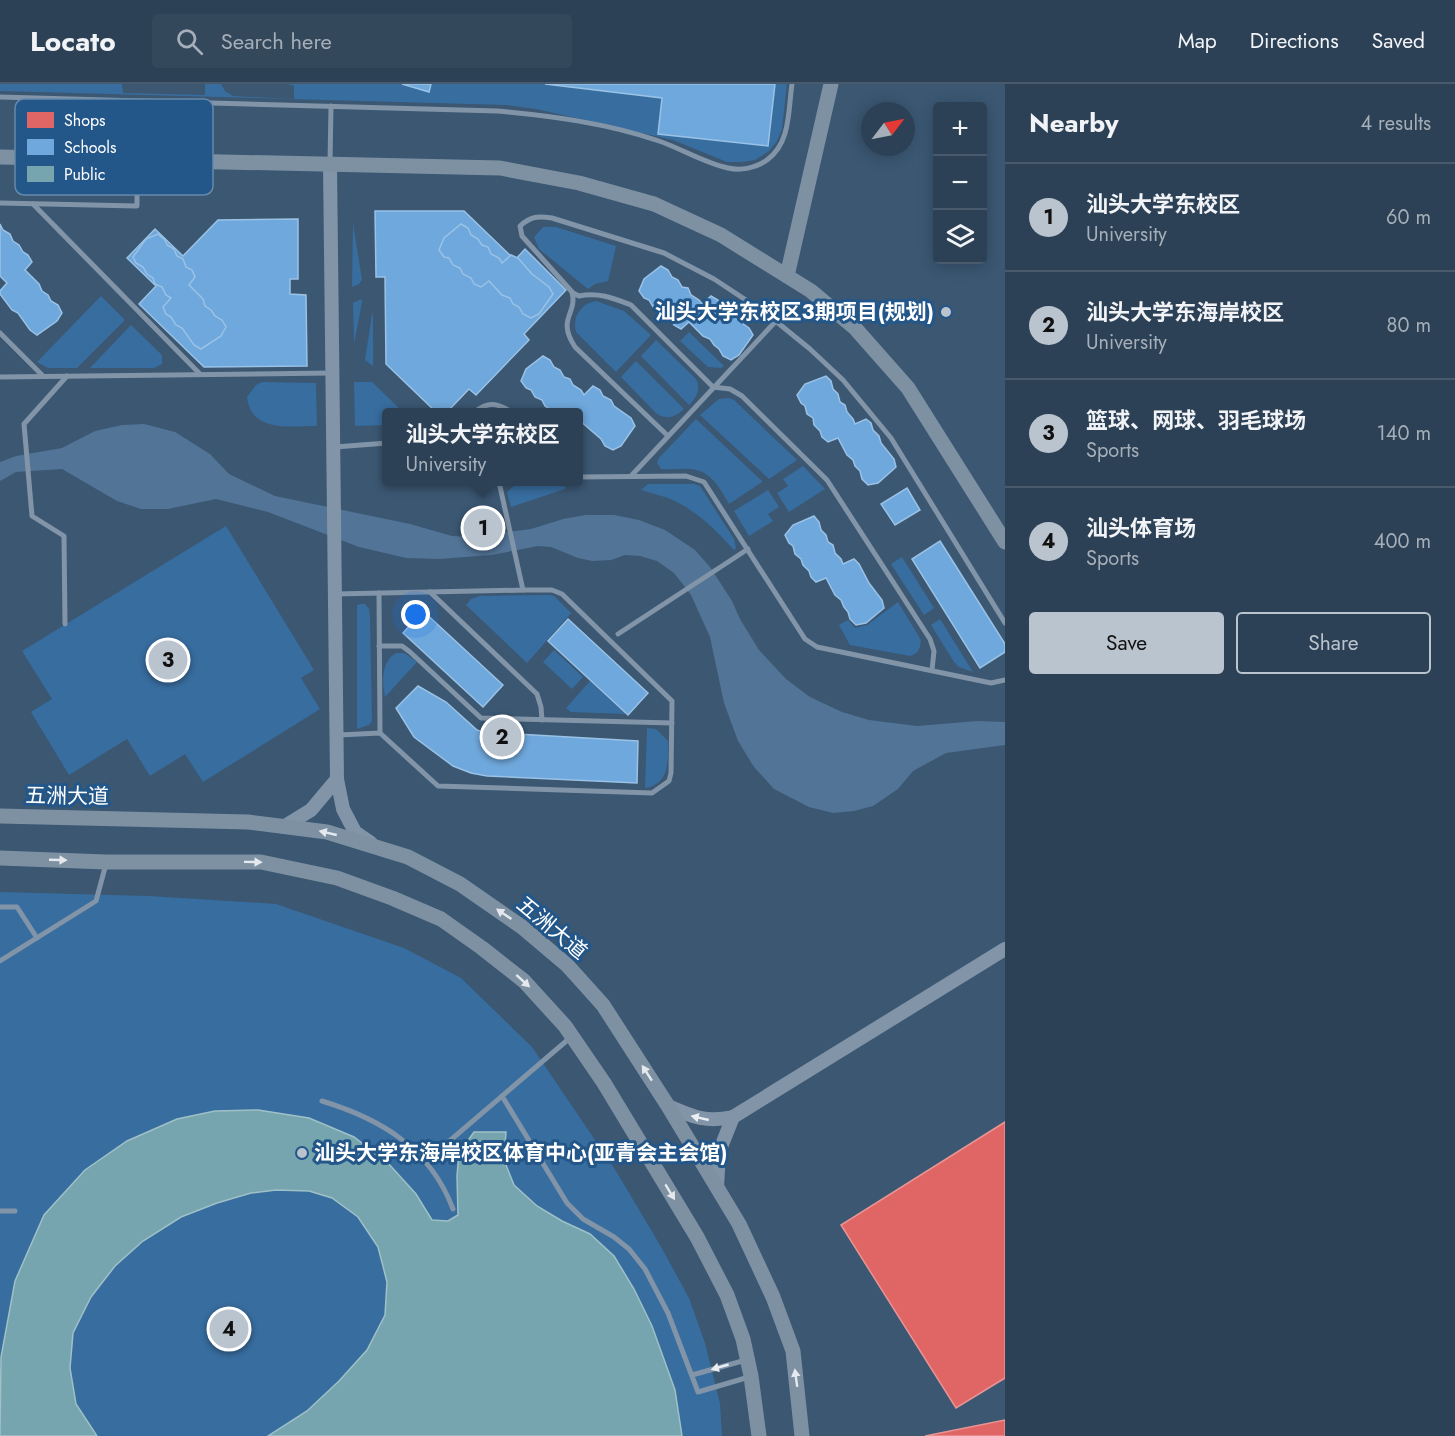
<!DOCTYPE html>
<html lang="en">
<head>
<meta charset="utf-8">
<style>
  :root { --surface:#2c4156; --page:#34485c; --text:#f1f3f6; --muted:#a6afb9; --line:#485a6c; --accent:#bac4ce }
  body { margin:0; font-family:Jost,"Noto Sans SC",sans-serif; background:var(--page); color:var(--text) }
  .controls { position:absolute; right:18px; top:18px; display:grid; overflow:hidden; border-radius:6px; box-shadow:0 3px 15px #0003 }
  .controls button { width:54px; height:54px; display:grid; place-items:center; padding:0; border:0; border-bottom:2px solid var(--line); background:var(--surface); color:var(--text); font:30px sans-serif }
  .compass { position:absolute; left:861px; top:18px; width:54px; height:54px; border-radius:50%; background:var(--surface); box-shadow:0 3px 15px #0003; rotate:58deg }
  .you { position:absolute; left:416px; top:531px; width:21px; height:21px; margin:-15px; border:4px solid #fff; border-radius:50%; background:#1a73e8; box-shadow:0 0 0 9px #1a73e833 }
  .badge { display:grid; place-items:center; width:39px; height:39px; border-radius:50%; background:var(--accent); color:#111; font-size:20px; font-weight:700 }
  .pin { position:absolute; translate:-50% -50%; border:3px solid #fff; box-shadow:0 2px 6px #0006 }
  .popup { position:absolute; left:382px; top:324px; width:201px; height:78px; box-sizing:border-box; display:grid; place-content:center; border-radius:6px; background:var(--surface); filter:drop-shadow(0 2px 4px #0005); font-size:20px; white-space:nowrap; color:var(--muted) }
  .popup b { font-size:22px; color:var(--text) }
  .popup::after { content:''; position:absolute; left:50%; top:100%; margin-left:-12px; border:12px solid transparent; border-top-color:var(--surface) }
  .list { margin:0; padding:0; list-style:none }
  h2 { display:flex; justify-content:space-between; align-items:center; height:78px; margin:0; padding:0 24px; font-size:26px }
  h2 small { font-size:20px; font-weight:400; color:var(--muted) }
  .list li { display:grid; grid-template-columns:39px 1fr auto; gap:18px; align-items:center; box-sizing:border-box; height:108px; padding:0 24px; border-top:2px solid var(--line) }
  .list b { display:block; font-size:22px; white-space:nowrap }
  .list p { margin:0; font-size:20px; white-space:nowrap; color:var(--muted) }
  .list em { font-size:20px; font-style:normal; color:var(--muted) }
  .actions { display:flex; gap:12px; padding:18px 24px }
  .actions a { flex:1; padding:14px 0; border:2px solid var(--accent); border-radius:6px; text-align:center; font-size:21px; color:var(--accent) }
  .actions .main { background:var(--accent); color:#111 }
  .icon { flex:none; width:33px; height:33px; fill:none; stroke:currentColor; stroke-width:2; stroke-linecap:round; stroke-linejoin:round }
  .map { position:relative; flex:none; width:1005px; height:1352px; overflow:hidden }
  header { display:flex; align-items:center; gap:36px; box-sizing:border-box; height:84px; padding:0 30px; background:var(--surface); border-bottom:2px solid var(--line) }
  header strong { font-size:28px }
  nav { display:flex; gap:33px; margin-inline-start:auto; font-size:21px }
  .search { width:420px; height:54px; background:var(--page); display:flex; align-items:center; gap:15px; box-sizing:border-box; padding:0 21px; border-radius:6px; color:var(--muted); font-size:22px }
  main { display:flex }
  aside { flex:1; background:var(--surface) }
  .map>svg:first-child { display:block }
  .green { fill:#386d9f }
  .water { fill:#527497 }
  .shops { fill:#e06666; stroke:#e99494; stroke-width:1.5 }
  .schools { fill:#6fa8dc; stroke:#9ac2e6; stroke-width:1.5 }
  .public { fill:#76a5af; stroke:#9fc0c7; stroke-width:1.5 }
  .lines { fill:none; stroke-linecap:round; stroke-linejoin:round }
  .service { stroke:#8294a7; stroke-width:5 }
  .tertiary { stroke:#8294a7; stroke-width:14 }
  .secondary { stroke:#7d91a3; stroke-width:15 }
  .oneway { fill:#e5e9ed }
  .oneway2 { fill:#eceff2 }
  .poi-dot { fill:#bac4ce; stroke:#245789; stroke-width:2 }
  .labels { text-anchor:middle; stroke-width:6; stroke-linejoin:round; paint-order:stroke }
  .poi-label { font-size:21px; font-weight:bold; fill:#fff; stroke:#245789; text-anchor:end }
  .street-label { font-size:21px; fill:#fff; stroke:#245789 }
  .key { fill:#245789; stroke:#6689ac; stroke-width:1.5 }
  .key-label { font-size:16px; fill:#fff }
</style>
</head>
<body>
<header>
<strong>Locato</strong>
<div class="search"><svg class="icon" aria-label="search" viewBox="0 0 24 24"><circle cx="10" cy="10" r="6"/><path d="M15 15l6 6"/></svg>Search here</div>
<nav><a>Map</a><a>Directions</a><a>Saved</a></nav>
</header>
<main>
<div class="map">
<svg width="1005" height="1352" viewBox="0 0 1005 1352">
  <rect width="100%" height="100%" fill="#3b5772"/>
  <g class="green">
    <polygon points="0,0 122,0 123,9 205,11 205,0 221,0 225,7 233,12 294,15 294,2 288,0 402,0 429,8 431,0 545,0 662,14 658,50 768,62 775,0 787,0 782,45 777,57 769,67 755,76 742,78 727,78 673,56 536,25 506,21 0,7"/>
    <polygon points="353,139 362,196 359,200 352,203"/>
    <polygon points="543,143 556,143 616,162 608,197 595,200 588,205 539,165 534,153"/>
    <polygon points="101,212 125,236 77,284 48,284 37,278"/>
    <polygon points="361,215 362,218 354,260 353,219"/>
    <path d="M596,217L624,227L651,251L616,288L576,248C572,232 581,220 596,217Z"/>
    <polygon points="372,230 373,231 373,282 365,276"/>
    <polygon points="131,241 162,271 162,280 154,284 90,284"/>
    <polygon points="689,248 724,282 721,284 708,283 680,257"/>
    <path d="M656,256L696,295C701,305 697,313 689,321L641,272Z"/>
    <path d="M636,277L684,325C675,333 668,336 657,330L621,293Z"/>
    <path d="M262,298L316,299L317,342C291,342 251,349 247,313L256,301Z"/>
    <polygon points="354,298 372,298 403,328 387,328 387,341 355,342"/>
    <polygon points="729,314 734,316 797,376 769,395 700,331 719,315"/>
    <path d="M696,335L762,397V398L729,420C720,404 711,387 691,385C681,384 671,386 661,385L657,379L659,374Z"/>
    <polygon points="803,382 825,405 789,428 777,409 788,402 783,395"/>
    <polygon points="516,400 562,401 566,403 565,405 511,423 507,408"/>
    <path d="M648,400H694L700,402L734,455L736,464L734,466C715,445 695,425 668,414C659,411 650,409 641,406Z"/>
    <polygon points="768,406 779,423 768,430 773,437 749,452 734,427"/>
    <polygon points="226,442 314,586 301,594 320,625 203,698 185,670 150,692 127,655 69,691 31,628 52,615 22,567"/>
    <polygon points="902,473 934,524 924,531 891,480"/>
    <polygon points="549,511 554,512 571,529 527,579 466,521 471,515 479,512"/>
    <path d="M898,518L921,556C920,564 919,570 910,572L850,561L839,541L848,536L855,544L867,541Z"/>
    <polygon points="361,520 365,520 369,525 370,533 372,637 369,641 357,645 357,521"/>
    <polygon points="940,535 973,588 959,583 954,578 931,541"/>
    <polygon points="554,566 583,593 572,605 543,578"/>
    <path d="M396,569H404L417,578L385,613C382,598 381,578 396,569Z"/>
    <polygon points="590,597 626,630 571,628 566,624"/>
    <path d="M647,644L656,645L668,657C668,677 670,700 645,704Z"/>
    <polygon points="0,808 149,812 276,820 404,864 461,894 532,963 616,1087 660,1161 689,1214 705,1259 720,1320 722,1352 0,1352"/>
  </g>
  <polygon class="water" points="144,340 175,348 210,370 229,390 275,412 410,440 452,452 471,453 531,445 563,435 586,431 614,431 639,436 665,446 695,466 710,483 732,517 740,535 759,566 786,595 810,613 842,628 869,636 917,642 977,637 1005,638 1005,661 946,669 913,687 898,705 873,722 854,727 833,729 809,723 774,705 754,683 738,657 724,619 710,553 691,511 674,489 657,477 640,472 625,471 611,476 592,477 578,474 551,463 538,462 492,471 439,475 406,474 359,463 268,428 216,415 168,425 141,425 117,417 62,385 16,388 0,397 0,378 16,372 62,364 95,347 122,341"/>
  <g class="shops">
    <polygon points="1005,1038 1005,1294 956,1324 841,1141"/>
    <polygon points="1005,1336 1005,1352 925,1352"/>
  </g>
  <g class="schools">
    <polygon points="402,0 431,0 429,8"/>
    <polygon points="545,0 775,0 768,62 658,50 662,14"/>
    <polygon points="375,127 464,127 515,176 525,165 566,206 524,250 529,256 476,311 469,305 447,328 436,328 386,280 385,193 376,193"/>
    <polygon points="298,135 298,195 290,195 290,210 306,211 307,282 204,283 139,220 156,202 127,174 155,145 183,172 218,136"/>
    <polygon points="0,140 3,146 10,150 13,157 19,161 23,168 28,171 32,178 25,186 39,200 42,207 48,211 51,217 58,221 62,229 57,237 37,251 30,246 18,229 12,226 0,210 0,207 7,199 0,192"/>
    <polygon points="461,140 468,144 471,151 478,155 482,161 488,163 491,170 499,174 502,179 511,171 518,174 532,190 549,203 553,210 539,230 531,234 523,230 519,223 513,220 510,214 502,211 489,197 481,203 474,200 471,194 463,190 460,184 453,181 449,174 444,173 439,166 444,154"/>
    <polygon points="158,150 165,156 167,161 174,165 177,172 183,175 186,183 192,186 195,193 189,201 203,215 205,222 211,226 215,232 222,236 226,243 221,252 201,265 194,261 182,244 176,241 171,233 166,230 163,223 171,214 166,211 162,203 155,200 153,194 147,190 143,183 136,179 133,173 146,155"/>
    <polygon points="661,182 668,186 672,193 678,196 682,203 688,204 691,211 699,216 702,220 711,212 718,216 721,221 729,226 732,232 749,244 753,251 739,271 731,276 723,272 719,265 714,261 710,255 703,252 689,238 681,245 674,241 671,236 663,232 660,226 653,223 649,216 644,214 639,207 644,195"/>
    <polygon points="543,272 550,276 554,283 560,286 564,293 570,295 573,301 581,306 584,311 593,302 600,306 603,312 611,316 614,322 631,334 635,342 621,362 613,366 605,362 601,355 579,336 579,328 554,328 545,322 542,316 535,313 531,306 526,304 521,297 526,285"/>
    <polygon points="826,292 831,297 833,305 838,310 840,318 845,321 847,328 853,335 855,340 866,335 871,339 873,346 879,352 881,359 894,375 896,383 878,399 868,401 862,395 860,387 855,382 853,376 847,371 838,354 828,358 822,353 820,347 814,341 813,334 807,330 805,322 801,319 797,311 805,300"/>
    <polygon points="907,404 920,426 895,441 881,420"/>
    <polygon points="814,432 819,438 821,446 826,451 828,458 833,461 835,469 841,475 843,480 854,475 859,480 869,499 882,516 884,524 866,539 856,541 850,535 848,528 844,523 841,516 835,511 826,494 816,498 811,493 809,487 803,481 801,475 795,470 793,462 789,459 785,451 793,441"/>
    <polygon points="940,457 1005,560 1005,568 980,584 912,475"/>
    <polygon points="423,527 503,601 483,623 403,549"/>
    <polygon points="568,535 648,609 628,631 548,557"/>
    <polygon points="418,602 446,618 477,646 483,648 638,657 637,699 487,692 471,689 453,682 414,653 396,624"/>
  </g>
  <polygon class="public" points="258,1026 309,1034 354,1053 388,1079 416,1110 432,1136 448,1137 458,1131 457,1092 459,1069 474,1048 506,1048 504,1076 514,1101 537,1122 562,1137 590,1150 614,1172 634,1205 652,1242 675,1306 682,1352 268,1352 307,1327 339,1297 367,1266 385,1231 387,1198 378,1163 358,1133 332,1114 309,1107 276,1106 251,1109 217,1119 181,1133 143,1157 115,1182 91,1213 73,1249 70,1284 76,1320 97,1352 0,1352 1,1273 15,1197 44,1131 85,1086 127,1057 177,1035 215,1027"/>
  <g class="lines">
    <g class="service">
      <path d="M0,13L497,27C552,32 606,39 659,57C682,65 704,79 728,84C741,87 756,84 767,76C791,59 788,26 792,0"/>
      <polyline points="330,79 331,22"/>
      <polyline points="0,119 137,122 137,77"/>
      <polyline points="33,120 200,290"/>
      <path d="M572,208C578,230 556,234 575,263L668,352"/>
      <polyline points="0,249 43,292"/>
      <polyline points="0,293 331,289"/>
      <path d="M475,328C488,317 497,319 512,328"/>
      <polyline points="335,363 387,359"/>
      <polyline points="631,392 776,237"/>
      <polyline points="579,393 686,392 704,398 805,555 817,563 991,599 1005,596"/>
      <polyline points="499,398 523,506"/>
      <polyline points="430,508 537,610 541,623 542,636"/>
      <polyline points="379,509 380,649"/>
      <polyline points="335,510 526,506 552,506 562,510 672,617 671,689 669,697 652,709 438,702 380,649 339,651"/>
      <polyline points="65,540 64,452 32,432 24,340 67,292"/>
      <polyline points="618,550 748,465"/>
      <polyline points="379,562 402,562 410,568 481,634 672,639"/>
      <path d="M932,586L934,567L930,555L827,396L742,312L730,305L713,303L631,221C613,214 598,208 579,212L573,209L522,152L520,142C531,132 538,132 552,134L664,169L714,195L767,230L810,265L843,296L891,354L1005,539"/>
      <polyline points="0,823 17,823 37,854"/>
      <polyline points="0,877 96,817 106,780"/>
      <polyline points="502,1012 567,1119 583,1135 614,1153 629,1165 645,1185 668,1229 698,1308 749,1293"/>
      <path d="M322,1017C381,1035 430,1064 453,1125"/>
      <polyline points="426,1077 571,953"/>
      <polyline points="0,1127 15,1127"/>
      <polyline points="692,1291 746,1276"/>
    </g>
    <g class="tertiary">
      <polyline points="330,80 337,695 343,725 355,748 371,759"/>
      <polyline points="285,742 311,726 337,695"/>
      <path d="M668,1022C693,1033 706,1039 733,1033L1005,865"/>
      <polyline points="717,1103 719,1068 733,1033"/>
    </g>
    <g class="secondary">
      <polyline points="0,73 500,84 579,99 654,120 721,151 811,207 855,244 908,304 1005,458"/>
      <polyline points="787,192 831,0"/>
      <polyline points="0,732 248,738 327,748 408,773 460,800 522,843 567,881 603,921 668,1022 739,1140 773,1213 793,1267 802,1352"/>
      <polyline points="0,774 106,778 261,778 337,794 392,814 441,835 482,864 524,897 565,942 604,999 697,1153 727,1211 743,1255 751,1292 759,1352"/>
    </g>
  </g>
  <defs><path id="oneway-solid" d="M-6-.8H1V-3.2L6.5 0L1 3.2V.8H-6Z" transform="scale(1.5)"/></defs>
  <g class="oneway">
    <use href="#oneway-solid" transform="translate(328 749) rotate(-167)"/>
    <use href="#oneway-solid" transform="translate(58 776) rotate(2)"/>
    <use href="#oneway-solid" transform="translate(253 778) rotate(1)"/>
    <use href="#oneway-solid" transform="translate(504 830) rotate(-146)"/>
    <use href="#oneway-solid" transform="translate(523 897) rotate(42)"/>
    <use href="#oneway-solid" transform="translate(647 989) rotate(-123)"/>
    <use href="#oneway-solid" transform="translate(670 1108) rotate(59)"/>
    <use href="#oneway-solid" transform="translate(796 1294) rotate(-98)"/>
  </g>
  <g class="oneway2">
    <use href="#oneway-solid" transform="translate(700 1034) rotate(-167)"/>
    <use href="#oneway-solid" transform="translate(720 1283) rotate(164)"/>
  </g>
  <g class="poi-dot">
    <circle cx="946" cy="228" r="6"/>
    <circle cx="302" cy="1069" r="6"/>
  </g>
  <g class="labels">
    <g class="poi-label">
      <text x="934" y="235">汕头大学东校区3期项目(规划)</text>
      <text x="314" y="1076" text-anchor="start">汕头大学东海岸校区体育中心(亚青会主会馆)</text>
    </g>
    <g class="street-label">
      <text transform="translate(67 712) rotate(1)" y="7">五洲大道</text>
      <text transform="translate(552 844) rotate(40)" y="7">五洲大道</text>
    </g>
  </g>
  <rect x="15" y="15" width="198" height="96" rx="9" class="key"/>
  <rect x="27" y="28" width="27" height="16" fill="#e06666"/>
  <rect x="27" y="55" width="27" height="16" fill="#6fa8dc"/>
  <rect x="27" y="82" width="27" height="16" fill="#76a5af"/>
  <g class="key-label">
    <text x="64" y="42">Shops</text>
    <text x="64" y="69">Schools</text>
    <text x="64" y="96">Public</text>
  </g>
</svg>
<div class="controls">
<button>+</button>
<button>−</button>
<button><svg class="icon" aria-label="layers" viewBox="0 0 24 24"><path d="M12 4l9 5-9 5-9-5zM3 14l9 5 9-5"/></svg></button>
</div>
<svg class="compass" viewBox="-18 -18 36 36"><path d="M0-13l5 13h-10z" fill="#e53935"/><path d="M0 13l5-13h-10z" fill="#a6afb9"/></svg>
<div class="you"></div>
<div class="pin badge" style="left:483px;top:444px">1</div>
<div class="popup"><b>汕头大学东校区</b>University</div>
<div class="pin badge" style="left:502px;top:653px">2</div>
<div class="pin badge" style="left:168px;top:576px">3</div>
<div class="pin badge" style="left:229px;top:1245px">4</div>
</div>
<aside>
<h2>Nearby<small>4 results</small></h2>
<ul class="list">
<li><span class="badge">1</span><div><b>汕头大学东校区</b><p>University</p></div><em>60 m</em></li>
<li><span class="badge">2</span><div><b>汕头大学东海岸校区</b><p>University</p></div><em>80 m</em></li>
<li><span class="badge">3</span><div><b>篮球、网球、羽毛球场</b><p>Sports</p></div><em>140 m</em></li>
<li><span class="badge">4</span><div><b>汕头体育场</b><p>Sports</p></div><em>400 m</em></li>
</ul>
<div class="actions"><a class="main">Save</a><a>Share</a></div>
</aside>
</main>
</body>
</html>
